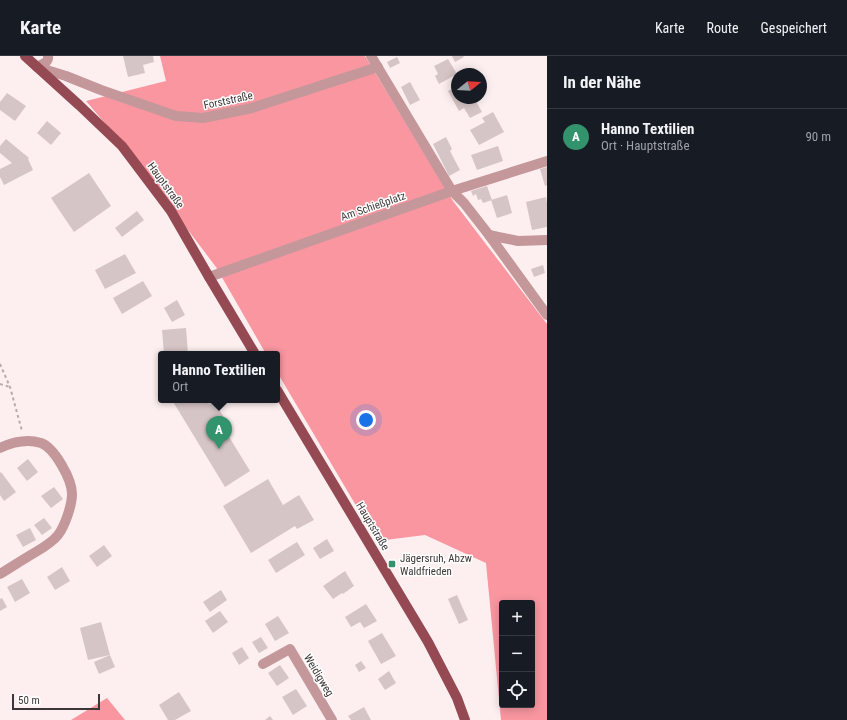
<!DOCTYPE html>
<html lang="de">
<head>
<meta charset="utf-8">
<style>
  :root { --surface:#171b24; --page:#242831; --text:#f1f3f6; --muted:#9ea1a6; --line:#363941; --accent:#32936d }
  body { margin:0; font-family:"Roboto Condensed",sans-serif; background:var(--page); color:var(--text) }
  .controls { position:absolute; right:12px; bottom:12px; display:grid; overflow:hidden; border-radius:4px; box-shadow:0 2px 10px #0003 }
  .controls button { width:36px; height:36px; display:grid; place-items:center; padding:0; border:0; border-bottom:1px solid var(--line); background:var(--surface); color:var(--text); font:20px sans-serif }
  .compass { position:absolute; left:451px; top:12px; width:36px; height:36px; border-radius:50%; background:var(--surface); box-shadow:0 2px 10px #0003; rotate:72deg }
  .scale { position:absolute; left:12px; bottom:10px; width:88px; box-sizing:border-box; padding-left:4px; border:2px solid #3d3636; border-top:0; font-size:11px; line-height:14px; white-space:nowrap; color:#3d3636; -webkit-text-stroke:3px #fff; paint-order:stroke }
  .you { position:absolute; left:366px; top:364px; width:14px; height:14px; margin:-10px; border:3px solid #fff; border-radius:50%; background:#1a73e8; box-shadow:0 0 0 6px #1a73e833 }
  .badge { display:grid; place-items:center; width:26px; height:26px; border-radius:50%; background:var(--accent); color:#fff; font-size:13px; font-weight:700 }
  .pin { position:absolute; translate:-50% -33px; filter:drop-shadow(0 1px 2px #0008) }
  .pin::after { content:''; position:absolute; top:21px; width:14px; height:12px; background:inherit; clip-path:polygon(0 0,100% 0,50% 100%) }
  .popup { position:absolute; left:158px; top:295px; width:122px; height:52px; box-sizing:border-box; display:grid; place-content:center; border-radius:4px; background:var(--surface); filter:drop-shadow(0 1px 3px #0005); font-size:13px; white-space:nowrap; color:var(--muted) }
  .popup b { font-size:15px; color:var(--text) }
  .popup::after { content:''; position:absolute; left:50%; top:100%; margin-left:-8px; border:8px solid transparent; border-top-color:var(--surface) }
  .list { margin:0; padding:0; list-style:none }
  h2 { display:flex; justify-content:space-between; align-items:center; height:52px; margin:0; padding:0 16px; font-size:17px }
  h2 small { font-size:13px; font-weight:400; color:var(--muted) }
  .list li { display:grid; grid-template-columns:26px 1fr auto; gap:12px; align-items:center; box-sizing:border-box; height:56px; padding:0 16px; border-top:1px solid var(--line) }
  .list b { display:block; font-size:15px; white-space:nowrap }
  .list p { margin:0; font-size:13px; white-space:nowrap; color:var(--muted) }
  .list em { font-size:13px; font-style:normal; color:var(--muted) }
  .icon { flex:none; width:22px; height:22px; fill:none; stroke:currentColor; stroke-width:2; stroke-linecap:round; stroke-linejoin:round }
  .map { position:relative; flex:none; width:547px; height:664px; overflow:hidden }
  header { display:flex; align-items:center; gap:24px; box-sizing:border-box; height:56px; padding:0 20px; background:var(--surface); border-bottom:1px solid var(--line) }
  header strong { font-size:19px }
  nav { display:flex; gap:22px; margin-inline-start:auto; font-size:14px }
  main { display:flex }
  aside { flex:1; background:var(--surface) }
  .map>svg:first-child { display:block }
  .forest { fill:#f996a0; fill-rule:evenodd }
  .building { fill:#d6c5c6 }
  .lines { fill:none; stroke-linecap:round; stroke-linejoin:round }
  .path { stroke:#b7abab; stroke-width:2; stroke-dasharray:3 3; stroke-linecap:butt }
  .minor { stroke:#c4979b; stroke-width:10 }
  .major { stroke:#954a53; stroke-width:10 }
  .poi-dot { fill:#32936d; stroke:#fff; stroke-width:1.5 }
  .labels { text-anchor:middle; stroke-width:3; stroke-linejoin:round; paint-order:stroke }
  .street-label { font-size:11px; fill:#3d3636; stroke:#fff }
  .poi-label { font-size:11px; fill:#3d3636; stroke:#fff; text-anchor:start }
</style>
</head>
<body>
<header>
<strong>Karte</strong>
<nav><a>Karte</a><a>Route</a><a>Gespeichert</a></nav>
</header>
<main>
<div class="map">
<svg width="547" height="664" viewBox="0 0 547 664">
  <rect width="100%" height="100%" fill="#fdefef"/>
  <g class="forest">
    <path d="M160,0H365L453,145L547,268V664H501L486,507L425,479L377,485L277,316V298H266L216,211L122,87L86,45L166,25ZM502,547H532V649H502Z"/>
    <polygon points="107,642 125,664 71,664"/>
  </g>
  <g class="building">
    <polygon points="123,0 153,0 154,6 143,9 145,17 128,21"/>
    <polygon points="452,0 463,0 464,1 455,6"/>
    <polygon points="397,1 400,7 390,12 387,6"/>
    <polygon points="448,3 457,18 439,28 435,20 438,18 434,10"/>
    <polygon points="410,26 420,44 410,49 401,31"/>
    <polygon points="457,31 457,42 474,42 482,56 470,62 464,52 459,55 448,35"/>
    <polygon points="7,37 26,50 15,65 0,54 0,46"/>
    <polygon points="493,56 504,76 479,89 470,74 485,66 482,62"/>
    <polygon points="47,65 61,77 51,89 37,77"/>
    <polygon points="446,81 452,93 450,95 460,114 449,120 433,88"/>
    <polygon points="6,83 29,102 28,103 33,114 4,129 0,121 0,113 12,107 0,97 0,90"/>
    <polygon points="498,90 503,105 477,114 471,99"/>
    <polygon points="547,111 547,129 545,130 540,113"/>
    <polygon points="89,117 111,150 74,176 51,142"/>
    <polygon points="487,130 492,144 483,147 481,143 478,144 476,138 473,140 471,135"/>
    <polygon points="507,139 512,157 497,162 491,144"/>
    <polygon points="546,141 547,147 547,171 532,174 526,146"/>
    <polygon points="137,155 144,164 122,181 115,172"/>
    <polygon points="125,198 136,217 105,233 95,214"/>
    <polygon points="543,209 545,217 534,221 531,213"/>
    <polygon points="143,225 152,240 122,258 113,242"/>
    <polygon points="177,244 185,259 172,266 164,252"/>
    <polygon points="186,272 188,298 164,298 162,274"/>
    <polygon points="172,344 207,344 209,348 214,345 228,368 223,371 250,415 225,431"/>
    <polygon points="28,403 38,416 27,425 17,412"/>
    <polygon points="1,416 16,436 4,445 0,439 0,417"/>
    <polygon points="268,423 283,449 299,439 314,464 297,473 295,470 251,497 223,450"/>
    <polygon points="54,431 63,443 51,452 41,440"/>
    <polygon points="44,462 52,472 42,479 34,469"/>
    <polygon points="30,472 36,484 23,491 16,479"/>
    <polygon points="327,483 334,495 320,503 313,492"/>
    <polygon points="297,486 305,499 276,517 268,504"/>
    <polygon points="104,489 112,500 97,511 89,500"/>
    <polygon points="62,511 70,525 55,534 47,521"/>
    <polygon points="345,515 354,530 343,538 342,537 333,543 323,530"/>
    <polygon points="22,523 30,537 15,546 7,531"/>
    <polygon points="221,534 227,544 210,556 203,546"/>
    <polygon points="457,539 468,564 459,568 448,543"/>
    <polygon points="2,542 7,551 0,555 0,543"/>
    <polygon points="366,548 377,565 364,572 360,566 351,571 345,561"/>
    <polygon points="220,555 228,566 213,577 205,565"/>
    <polygon points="278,560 289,577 275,585 265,568"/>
    <polygon points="101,566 110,599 115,611 99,618 94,606 110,599 88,604 80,572"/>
    <polygon points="382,577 396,600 381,608 368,585"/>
    <polygon points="261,581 268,592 259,597 252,586"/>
    <polygon points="242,591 249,602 239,609 232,597"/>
    <polygon points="361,605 366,612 359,616 355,609"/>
    <polygon points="280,609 289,622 277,630 268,617"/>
    <polygon points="389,615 396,627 385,634 378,623"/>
    <polygon points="296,633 307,650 293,659 282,641"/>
    <polygon points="179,636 191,655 175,664 168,664 159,649"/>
    <polygon points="364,651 371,664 351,664 348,660"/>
    <polygon points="270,660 273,664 265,664"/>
  </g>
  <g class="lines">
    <g class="path">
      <polyline points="0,308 10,331 22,375"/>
      <polyline points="0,328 10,331"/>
    </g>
    <g class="minor">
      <polyline points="371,0 452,135 464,147 489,179 547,259"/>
      <polyline points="37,11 66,20 101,34 176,60 203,62 252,52 378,11"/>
      <path d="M37,11C42,8 49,7 48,0"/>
      <polyline points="489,179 518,185 547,184"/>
      <polyline points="209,221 452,135 547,105"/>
      <path d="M0,392C13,386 28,383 41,387C55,392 72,424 72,438C72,449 65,470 58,479C51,488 39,494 29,500C19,506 10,512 0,518"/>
      <polyline points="263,608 290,593 332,664"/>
    </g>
    <g class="major">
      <polyline points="25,0 79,49 122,90 171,155 209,221 255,298"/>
      <polyline points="277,334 428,586 457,642 465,664"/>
    </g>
  </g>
  <rect class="poi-dot" x="388" y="504" width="8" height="8" rx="2"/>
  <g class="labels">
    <g class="street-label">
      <text transform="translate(228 44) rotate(-12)" y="4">Forststraße</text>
      <text transform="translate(166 129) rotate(54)" y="4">Hauptstraße</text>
      <text transform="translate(373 150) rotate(-19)" y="4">Am Schießplatz</text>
      <text transform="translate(373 470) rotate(59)" y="4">Hauptstraße</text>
      <text transform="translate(319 619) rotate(59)" y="4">Weidigweg</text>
    </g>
    <g class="poi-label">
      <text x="400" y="506">Jägersruh, Abzw<tspan x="400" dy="13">Waldfrieden</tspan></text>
    </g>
  </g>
</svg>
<div class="controls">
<button>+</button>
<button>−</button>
<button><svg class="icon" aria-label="locate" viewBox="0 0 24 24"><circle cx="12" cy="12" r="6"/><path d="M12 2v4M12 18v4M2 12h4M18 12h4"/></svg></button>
</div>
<svg class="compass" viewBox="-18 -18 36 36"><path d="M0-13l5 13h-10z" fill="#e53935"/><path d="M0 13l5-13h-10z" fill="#9ea1a6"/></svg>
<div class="scale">50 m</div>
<div class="you"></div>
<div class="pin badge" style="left:219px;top:393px">A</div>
<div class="popup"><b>Hanno Textilien</b>Ort</div>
</div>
<aside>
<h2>In der Nähe<small></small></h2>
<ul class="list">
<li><span class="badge">A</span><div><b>Hanno Textilien</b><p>Ort · Hauptstraße</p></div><em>90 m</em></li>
</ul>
</aside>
</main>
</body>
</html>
